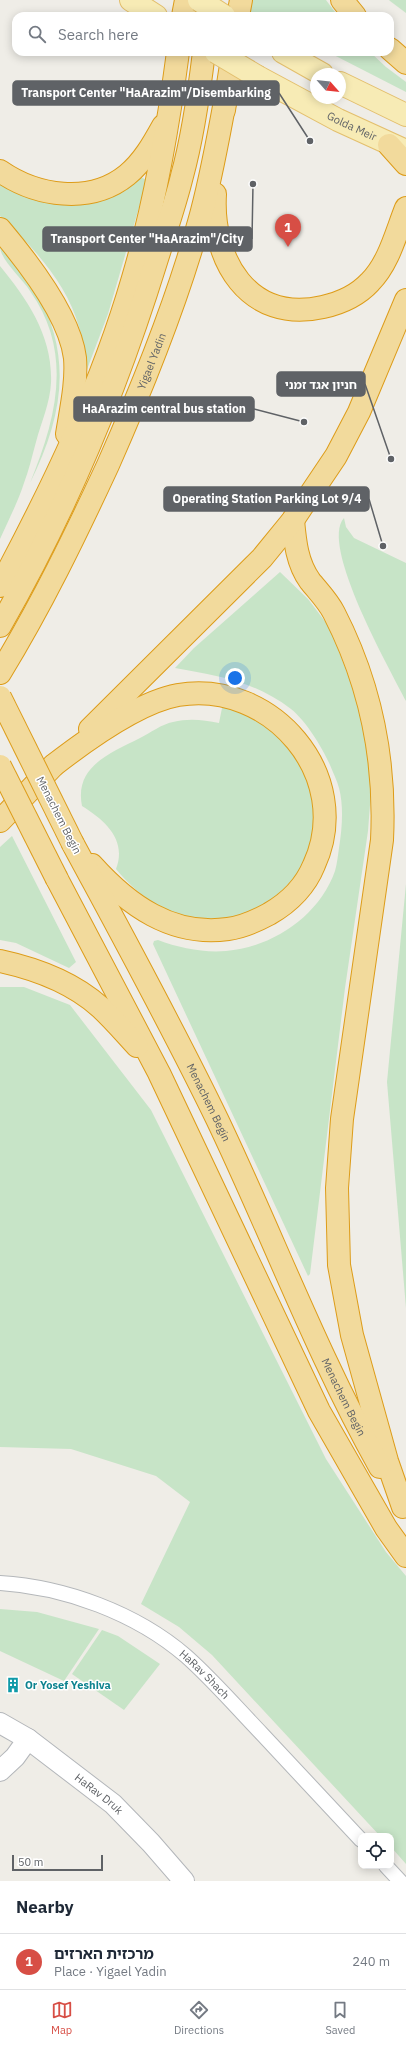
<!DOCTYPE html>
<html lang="en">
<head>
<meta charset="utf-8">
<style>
  :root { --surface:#fff; --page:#f2f2f3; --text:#1f2937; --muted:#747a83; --line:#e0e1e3; --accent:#d74e45 }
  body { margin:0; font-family:"IBM Plex Sans","Noto Sans Hebrew",sans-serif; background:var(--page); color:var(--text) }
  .controls { position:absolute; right:12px; bottom:12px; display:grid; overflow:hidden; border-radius:8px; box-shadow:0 2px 10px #0003 }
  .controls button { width:36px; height:36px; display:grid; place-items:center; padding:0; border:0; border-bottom:1px solid var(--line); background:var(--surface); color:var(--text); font:20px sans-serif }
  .compass { position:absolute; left:310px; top:68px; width:36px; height:36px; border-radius:50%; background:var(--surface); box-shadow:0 2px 10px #0003; rotate:117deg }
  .scale { position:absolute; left:12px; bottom:10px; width:91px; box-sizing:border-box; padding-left:4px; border:2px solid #5f6266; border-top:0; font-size:11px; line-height:14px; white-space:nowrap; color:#5f6266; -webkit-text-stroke:3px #fff; paint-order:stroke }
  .you { position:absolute; left:235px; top:678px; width:14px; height:14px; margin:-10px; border:3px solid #fff; border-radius:50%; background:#1a73e8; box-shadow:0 0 0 6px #1a73e833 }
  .badge { display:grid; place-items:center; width:26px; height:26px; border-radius:50%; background:var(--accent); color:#fff; font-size:13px; font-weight:700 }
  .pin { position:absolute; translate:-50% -33px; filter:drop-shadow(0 1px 2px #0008) }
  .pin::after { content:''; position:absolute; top:21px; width:14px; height:12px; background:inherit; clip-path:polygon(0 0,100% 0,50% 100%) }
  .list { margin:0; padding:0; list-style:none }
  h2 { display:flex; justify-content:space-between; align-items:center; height:52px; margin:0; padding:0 16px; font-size:17px }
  h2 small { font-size:13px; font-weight:400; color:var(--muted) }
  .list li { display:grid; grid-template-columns:26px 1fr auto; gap:12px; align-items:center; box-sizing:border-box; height:56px; padding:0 16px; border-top:1px solid var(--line) }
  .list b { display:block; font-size:15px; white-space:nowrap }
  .list p { margin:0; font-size:13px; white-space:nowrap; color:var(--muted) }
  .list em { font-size:13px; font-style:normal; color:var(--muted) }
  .icon { flex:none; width:22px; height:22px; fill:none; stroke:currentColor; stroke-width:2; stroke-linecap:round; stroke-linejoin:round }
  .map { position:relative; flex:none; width:406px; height:1881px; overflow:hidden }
  .search { position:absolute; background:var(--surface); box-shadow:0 2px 10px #0003; left:12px; right:12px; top:12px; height:44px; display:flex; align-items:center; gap:10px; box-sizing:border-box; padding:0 14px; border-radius:12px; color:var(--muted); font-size:15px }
  .sheet { height:108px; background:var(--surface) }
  nav { display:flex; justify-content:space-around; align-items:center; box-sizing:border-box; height:56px; border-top:1px solid var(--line); background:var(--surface); font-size:11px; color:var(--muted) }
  nav a { display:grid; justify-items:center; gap:2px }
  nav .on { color:var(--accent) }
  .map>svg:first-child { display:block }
  .green { fill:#c7e4c7 }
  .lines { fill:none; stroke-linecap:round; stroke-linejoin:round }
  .street-casing { stroke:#b4b7ba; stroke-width:16 }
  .secondary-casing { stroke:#b3b6ba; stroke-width:22 }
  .primary-casing { stroke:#e3bf6d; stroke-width:24 }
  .highway-casing { stroke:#dd9c19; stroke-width:24 }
  .street { stroke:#fff; stroke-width:14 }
  .secondary { stroke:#fff; stroke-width:20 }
  .primary { stroke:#f7ebb5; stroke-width:22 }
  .highway { stroke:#f2da9c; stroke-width:22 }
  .primary-bridge-casing { stroke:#e3bf6d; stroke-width:24; stroke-linecap:butt }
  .highway-bridge-casing { stroke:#dd9c19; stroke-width:24; stroke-linecap:butt }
  .primary-bridge { stroke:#f7ebb5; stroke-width:22 }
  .highway-bridge { stroke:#f2da9c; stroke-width:22 }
  .labels { text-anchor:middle; stroke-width:3; stroke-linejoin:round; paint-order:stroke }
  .street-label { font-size:11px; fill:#5f6266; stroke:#fff }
  .culture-label { font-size:11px; font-weight:bold; fill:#0d838f; stroke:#fff; text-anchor:start }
  .leader { fill:none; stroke:#5f6266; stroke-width:1.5 }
  .callout-dot { fill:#5f6266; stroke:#fff; stroke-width:1.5 }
  .callout { fill:#5f6266; stroke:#5f6266; stroke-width:1.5 }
  .callout-label { font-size:12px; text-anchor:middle; font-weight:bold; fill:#fff }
</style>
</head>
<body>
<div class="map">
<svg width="406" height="1881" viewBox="0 0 406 1881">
  <rect width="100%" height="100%" fill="#efede7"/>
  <g class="green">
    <polygon points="252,0 326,0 338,16 252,16 250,15"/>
    <polygon points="389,0 406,0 406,13 390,1"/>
    <polygon points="328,52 370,52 386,67 406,82 406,92"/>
    <path d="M138,176L147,180L108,314L86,372C84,357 83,341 79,327C67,283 32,246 0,216V182L20,193Z"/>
    <path d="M0,246C12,260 27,275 36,291C74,358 62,418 30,483C56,419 74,353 30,291C22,278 0,260 0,246Z"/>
    <path d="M0,266C28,300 53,337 51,383C50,403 41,423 36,442C32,456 29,470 24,483C18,502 8,521 0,539Z"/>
    <path d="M344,518L346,527L354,538L406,563V701C391,671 319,545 344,518Z"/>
    <path d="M280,572L308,599L327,624L335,641L354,691L367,736L370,772L371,792L368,831L345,988L310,1274L308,1276L153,944L154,941L158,940C179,948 204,953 226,951C273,947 319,916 335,871C337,864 338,855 339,848C342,829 344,807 339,788C337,780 333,773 330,765C322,747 306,721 291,709C254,681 219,676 175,668L194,648Z"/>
    <path d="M223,703C234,708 255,713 264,721C271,726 277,735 283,741C333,796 323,873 256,909C250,912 244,917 238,919C232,921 225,920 220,921C178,923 141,900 116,869C127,840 106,821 82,806C74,766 111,753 140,738C150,733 162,724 173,722C189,718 204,720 219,723Z"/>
    <polygon points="12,836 76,962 69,968 16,943 0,940 0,847"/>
    <polygon points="406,884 406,1308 387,1082"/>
    <polygon points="0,987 24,987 70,1005 151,1110 326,1459 386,1552 406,1576 406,1864 391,1847 391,1836 380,1836 212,1655 179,1627 141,1604 190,1502 156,1476 71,1449 0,1447"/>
    <polygon points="0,1609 37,1612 99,1629 64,1681 0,1651"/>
    <polygon points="102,1630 118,1636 160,1664 124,1710 72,1674"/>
  </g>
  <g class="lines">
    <g class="street-casing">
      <g id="street">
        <path id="s1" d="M0,1583C65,1587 136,1613 186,1656C213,1680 237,1708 262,1734C295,1769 328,1805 361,1840"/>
        <polyline points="386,1866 400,1881"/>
      </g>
    </g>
    <g class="secondary-casing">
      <g id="secondary">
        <path id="s2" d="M0,1723L28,1739L113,1804L151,1843L184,1881"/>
        <polyline points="0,1771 15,1757 28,1739"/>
      </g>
    </g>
    <g class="primary-casing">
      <g id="primary">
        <polyline points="131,0 156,16"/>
        <polyline points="283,52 322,74"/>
        <path id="s3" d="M258,77L338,120L406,151"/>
        <polyline points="340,83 406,115"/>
      </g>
    </g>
    <g class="highway-casing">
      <g id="highway">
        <polyline points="342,0 355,16"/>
        <polyline points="183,16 186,0"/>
        <polyline points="238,16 241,0"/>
        <polyline points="390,49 406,63"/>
        <polyline points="224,110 233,52"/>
        <polyline points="389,145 406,164"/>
        <path d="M0,171C36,196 90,205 127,175C143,162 153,144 163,126"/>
        <path d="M215,194C211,259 248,324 323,307C341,303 358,295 370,282C389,263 396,233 406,208"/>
        <path d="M0,229C27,261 70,316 75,358C77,382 71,409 67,434"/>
        <path d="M293,520C295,542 297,563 310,581C318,591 328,601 334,613C371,685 386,759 382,840L342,1119L337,1188L339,1265L352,1335L387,1461L403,1507"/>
        <path d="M0,586C53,487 102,385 133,278C155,204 168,128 178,52"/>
        <path d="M0,626C66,511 117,388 156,262C165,233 175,205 182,176C193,136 199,93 204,52"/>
        <path id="s4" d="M0,673C41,606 75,536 108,465C143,386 176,305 199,222C211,180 218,138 226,96"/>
        <polyline points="90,729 262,558 293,520 336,456 359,412 406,300"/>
        <path d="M54,765C85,741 139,702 178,695C271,679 355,776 314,865C305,887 290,902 269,914C256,921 243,927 228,929C172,937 128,905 92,865"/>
        <polyline points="0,821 53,766"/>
        <path id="s5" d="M73,844C122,935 172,1026 217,1119C272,1234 317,1355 380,1467"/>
        <polyline points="57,879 159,1073 319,1411 386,1528 406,1556"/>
        <path d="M0,961C37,969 72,982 100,1007C113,1019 125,1033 137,1046"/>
      </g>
    </g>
    <use href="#street" class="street"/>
    <use href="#secondary" class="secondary"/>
    <use href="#primary" class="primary"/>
    <use href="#highway" class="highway"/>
    <g class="primary-bridge-casing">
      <g id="primary-bridge">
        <polyline points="199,0 224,16"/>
        <polyline points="216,52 258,77"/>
      </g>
    </g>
    <g class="highway-bridge-casing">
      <g id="highway-bridge">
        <polyline points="0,697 73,844"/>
        <polyline points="0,766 57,879"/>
      </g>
    </g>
    <use href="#primary-bridge" class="primary-bridge"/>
    <use href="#highway-bridge" class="highway-bridge"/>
  </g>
  <defs>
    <g id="building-bare" transform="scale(1.2)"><path d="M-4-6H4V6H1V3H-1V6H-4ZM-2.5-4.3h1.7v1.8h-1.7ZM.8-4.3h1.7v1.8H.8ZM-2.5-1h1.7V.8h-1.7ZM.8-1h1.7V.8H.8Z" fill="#0f9aa8" stroke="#fff" stroke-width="2.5" paint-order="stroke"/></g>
  </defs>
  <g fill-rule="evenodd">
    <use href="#building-bare" x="13" y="1685"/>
  </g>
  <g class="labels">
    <g class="street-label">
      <text dy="4" stroke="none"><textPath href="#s3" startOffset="106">Golda Meir</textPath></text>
      <text dy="4" stroke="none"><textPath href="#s4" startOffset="347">Yigael Yadin</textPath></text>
      <text transform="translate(59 815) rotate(63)" y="4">Menachem Begin</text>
      <text dy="4" stroke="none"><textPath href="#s5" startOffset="292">Menachem Begin</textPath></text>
      <text dy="4" stroke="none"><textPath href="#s5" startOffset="616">Menachem Begin</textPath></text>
      <text dy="4" stroke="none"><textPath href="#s1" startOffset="229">HaRav Shach</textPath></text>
      <text dy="4" stroke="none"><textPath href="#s2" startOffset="122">HaRav Druk</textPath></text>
    </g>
    <g class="culture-label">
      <text x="25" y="1689">Or Yosef Yeshiva</text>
    </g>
  </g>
  <path class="leader" d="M310 141L279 93M253 184L252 239M391 459L365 384M304 422L254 409M383 546L369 499"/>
  <g class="callout-dot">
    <circle cx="310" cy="141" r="4"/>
    <circle cx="253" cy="184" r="4"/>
    <circle cx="391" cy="459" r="4"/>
    <circle cx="304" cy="422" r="4"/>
    <circle cx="383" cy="546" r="4"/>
  </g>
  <g class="callout">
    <rect x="13" y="81" width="266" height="24" rx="4"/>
    <rect x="43" y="227" width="209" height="24" rx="4"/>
    <rect x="277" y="372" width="88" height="24" rx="4"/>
    <rect x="74" y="397" width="180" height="24" rx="4"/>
    <rect x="164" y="487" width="205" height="24" rx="4"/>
  </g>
  <g class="callout-label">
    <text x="146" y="97">Transport Center "HaArazim"/Disembarking</text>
    <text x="147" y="243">Transport Center "HaArazim"/City</text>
    <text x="321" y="389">חניון אגד זמני</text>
    <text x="164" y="413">HaArazim central bus station</text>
    <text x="267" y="503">Operating Station Parking Lot 9/4</text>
  </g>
</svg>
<div class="controls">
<button><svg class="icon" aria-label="locate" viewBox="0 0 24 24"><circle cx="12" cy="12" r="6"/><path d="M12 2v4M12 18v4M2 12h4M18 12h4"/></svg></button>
</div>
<svg class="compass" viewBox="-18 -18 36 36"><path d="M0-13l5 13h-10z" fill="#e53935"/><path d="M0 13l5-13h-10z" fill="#747a83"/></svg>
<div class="scale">50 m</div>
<div class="you"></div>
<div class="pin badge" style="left:288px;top:247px">1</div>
<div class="search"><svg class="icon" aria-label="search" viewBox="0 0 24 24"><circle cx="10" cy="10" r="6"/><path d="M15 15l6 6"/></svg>Search here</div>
</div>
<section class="sheet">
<h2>Nearby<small></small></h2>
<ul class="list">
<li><span class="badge">1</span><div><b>מרכזית הארזים</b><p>Place · Yigael Yadin</p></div><em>240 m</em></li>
</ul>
</section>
<nav>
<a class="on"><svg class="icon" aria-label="map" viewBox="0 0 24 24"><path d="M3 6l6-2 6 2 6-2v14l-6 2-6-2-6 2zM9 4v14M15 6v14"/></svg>Map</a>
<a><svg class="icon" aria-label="directions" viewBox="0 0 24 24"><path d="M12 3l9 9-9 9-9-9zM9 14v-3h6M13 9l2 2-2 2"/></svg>Directions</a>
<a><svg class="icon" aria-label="saved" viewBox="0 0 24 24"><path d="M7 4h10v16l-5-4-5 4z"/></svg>Saved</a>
</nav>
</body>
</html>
